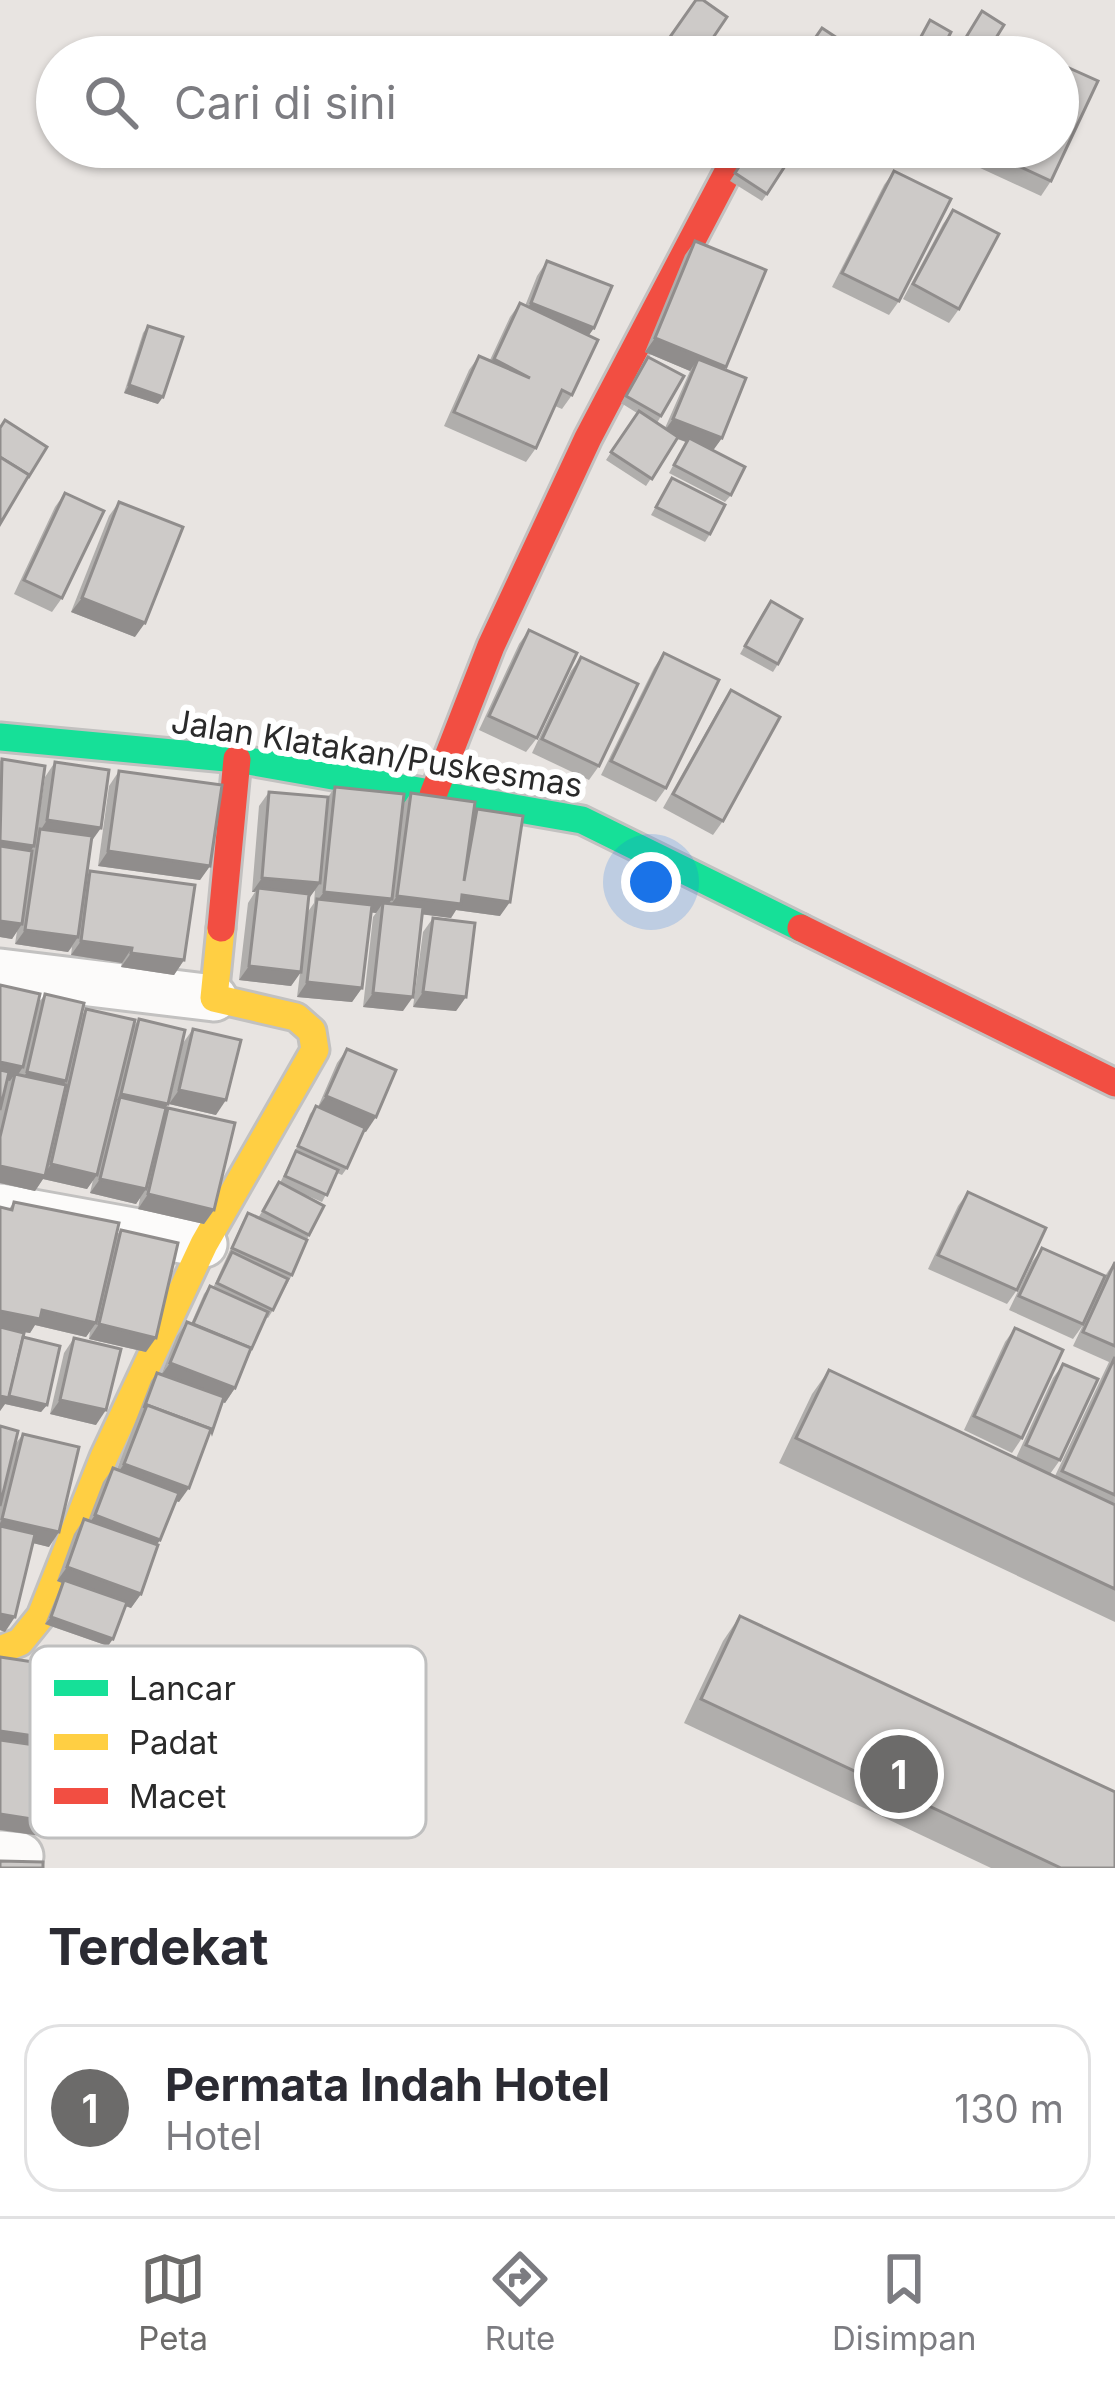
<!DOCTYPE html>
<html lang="id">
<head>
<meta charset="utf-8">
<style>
  :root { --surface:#fff; --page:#f7f7f7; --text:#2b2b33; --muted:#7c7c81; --line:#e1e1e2; --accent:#6c6b6a }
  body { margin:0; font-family:Inter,sans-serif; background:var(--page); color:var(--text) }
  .you { position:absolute; left:651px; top:882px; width:42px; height:42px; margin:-30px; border:9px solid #fff; border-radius:50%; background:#1a73e8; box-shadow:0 0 0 18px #1a73e833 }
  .badge { display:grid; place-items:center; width:78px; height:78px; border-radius:50%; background:var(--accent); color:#fff; font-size:39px; font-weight:700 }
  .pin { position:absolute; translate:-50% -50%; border:6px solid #fff; box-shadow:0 3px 12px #0006 }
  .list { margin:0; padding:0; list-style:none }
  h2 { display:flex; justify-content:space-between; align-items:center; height:156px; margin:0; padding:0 48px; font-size:51px }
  h2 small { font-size:39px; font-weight:400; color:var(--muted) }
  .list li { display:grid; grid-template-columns:78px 1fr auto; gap:36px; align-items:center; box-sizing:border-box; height:168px; margin:0 24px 24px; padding:0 24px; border:3px solid var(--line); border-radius:36px }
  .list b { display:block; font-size:45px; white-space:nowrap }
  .list p { margin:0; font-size:39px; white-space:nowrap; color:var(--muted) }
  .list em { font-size:39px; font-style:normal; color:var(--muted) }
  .icon { flex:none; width:66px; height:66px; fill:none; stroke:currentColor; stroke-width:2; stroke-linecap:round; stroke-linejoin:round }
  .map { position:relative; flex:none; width:1115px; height:1868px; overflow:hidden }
  .search { position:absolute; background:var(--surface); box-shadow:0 3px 9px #0004; left:36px; right:36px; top:36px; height:132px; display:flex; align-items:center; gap:30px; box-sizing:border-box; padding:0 42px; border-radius:66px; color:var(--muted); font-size:45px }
  .sheet { height:348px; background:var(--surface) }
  nav { display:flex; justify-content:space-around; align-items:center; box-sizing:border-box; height:168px; border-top:3px solid var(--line); background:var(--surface); font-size:33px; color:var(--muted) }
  nav a { display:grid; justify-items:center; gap:6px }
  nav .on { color:var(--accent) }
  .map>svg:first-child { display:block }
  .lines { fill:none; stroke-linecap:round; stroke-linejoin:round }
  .street-casing { stroke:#c2c1c0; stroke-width:51 }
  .fast-casing { stroke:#c2c1c0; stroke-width:33 }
  .slow-casing { stroke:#c2c1c0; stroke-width:33 }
  .jam-casing { stroke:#c2c1c0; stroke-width:33 }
  .street { stroke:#fcfbfa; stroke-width:45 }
  .fast { stroke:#16e098; stroke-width:27 }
  .slow { stroke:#ffcf43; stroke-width:27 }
  .jam { stroke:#f24e42; stroke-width:27 }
  .wall { fill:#b0aeac; fill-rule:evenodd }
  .shaded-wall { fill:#908d8c }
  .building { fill:#cdcac8; stroke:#908d8c; stroke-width:3 }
  .labels { text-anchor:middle; stroke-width:12; stroke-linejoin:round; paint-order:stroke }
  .street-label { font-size:33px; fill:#2a2a2a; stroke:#fff }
  .key { fill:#fff; stroke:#bfbfbf; stroke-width:3 }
  .key-label { font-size:33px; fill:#2a2a2a }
</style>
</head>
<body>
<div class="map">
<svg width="1115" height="1868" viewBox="0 0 1115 1868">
  <rect width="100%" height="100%" fill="#e8e4e1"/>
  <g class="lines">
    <g class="street-casing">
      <g id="street">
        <polyline points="0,972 214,998"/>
        <polyline points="0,1207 204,1244"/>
        <polyline points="0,1854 20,1856"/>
      </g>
    </g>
    <g class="fast-casing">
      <polyline id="fast" points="0,737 237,759 582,820 801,928"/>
    </g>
    <g class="slow-casing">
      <polyline id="slow" points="0,1650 20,1642 41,1616 104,1457 204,1244 315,1050 312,1031 296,1017 214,998 221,928"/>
    </g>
    <g class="jam-casing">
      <g id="jam">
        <polyline points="433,795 491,646 588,438 741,147"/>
        <polyline points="221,928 237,759"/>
        <polyline points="801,928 1115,1083"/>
      </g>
    </g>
    <use href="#street" class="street"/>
    <use href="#fast" class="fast"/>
    <use href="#slow" class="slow"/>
    <use href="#jam" class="jam"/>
  </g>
  <g class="wall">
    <polygon points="696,0 700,57 661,57 658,55"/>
    <polygon points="752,147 800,147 762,201 730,181"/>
    <polygon points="956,147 1058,147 1051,181 1041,196 952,155"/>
    <polygon points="894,171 899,301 889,315 832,287 884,185"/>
    <polygon points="953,210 959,309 949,323 903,299 943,224"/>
    <polygon points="695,241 724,369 722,438 713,450 731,495 725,502 669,473 686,442 677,439 646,486 606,460 637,413 621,403 643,364 661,416 657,423 665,428 690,371 645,352 685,255"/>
    <polygon points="547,261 594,328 589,335 572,395 562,409 555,406 536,448 526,462 444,426 469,370 479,356 490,360 510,317 520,303 525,306 537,276"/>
    <polygon points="148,326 158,404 124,393 143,333"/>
    <polygon points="672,478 710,534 705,542 651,515"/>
    <polygon points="65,493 62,598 52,612 14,594 55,507"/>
    <polygon points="119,502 135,637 71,612 109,516"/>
    <polygon points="765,609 778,664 773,672 740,654"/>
    <polygon points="529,630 537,738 526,752 479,730 519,644"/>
    <polygon points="664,653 666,788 656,802 601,775 654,668"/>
    <polygon points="581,657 599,766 589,780 532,753 571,671"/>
    <polygon points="731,690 723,821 713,835 663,808 721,705"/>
    <polygon points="2,759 36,835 45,777 55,762 91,842 87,877 90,871 184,960 174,975 121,967 122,963 71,955 72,947 68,952 15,944 17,931 12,939 0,937 0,761"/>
    <polygon points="119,771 210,866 200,880 98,866 109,786"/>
    <path d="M335,787L402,806L411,793L473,815L477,809L500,916L456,910L451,918L422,914L403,1011L363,1007L373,917L376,913L371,912L362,988L352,1002L297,997L300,973L291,986L239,980L248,903L255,892H252L259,806L269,792L328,797ZM315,890L314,903L307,913L309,897Z"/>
    <polygon points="433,918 466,997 456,1011 413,1007 423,932"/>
    <polygon points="0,985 38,1004 45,994 81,1017 86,1009 132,1029 139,1019 168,1104 164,1113 168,1108 214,1210 204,1224 138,1209 140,1198 136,1204 90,1193 93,1180 87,1189 43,1179 35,1191 0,1183"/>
    <polygon points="193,1029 216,1115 169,1104 183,1043"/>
    <polygon points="347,1049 366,1132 363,1131 347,1168 342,1175 337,1173 322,1202 287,1187 309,1235 292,1275 273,1310 268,1318 266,1317 235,1388 225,1403 223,1402 179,1502 176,1501 157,1545 141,1594 131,1608 126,1606 108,1646 45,1624 62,1583 57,1581 74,1534 84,1519 88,1521 103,1482 113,1468 117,1469 151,1381 157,1373 161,1375 177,1336 187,1322 191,1324 204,1294 210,1286 213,1288 243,1221 248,1213 258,1218 280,1183 294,1154 310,1114 316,1106 318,1107 337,1063"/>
    <polygon points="968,1192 1017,1290 1007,1304 928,1269 958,1206"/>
    <polygon points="14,1202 116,1236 121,1230 146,1352 89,1339 90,1331 86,1337 35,1325 30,1333 13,1330 23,1337 47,1405 41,1412 5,1404 0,1411 0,1207 9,1209"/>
    <polygon points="1042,1248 1105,1276 1115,1261 1115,1622 779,1463 812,1394 829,1370 1016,1458 1053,1378 1063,1364 1060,1460 1050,1474 1055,1476 1109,1362 1073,1346 1083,1325 1073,1339 1009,1310 1032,1262"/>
    <polygon points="1015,1328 1022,1438 1012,1453 964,1430 1005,1342"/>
    <polygon points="74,1338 96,1425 50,1414 64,1353"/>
    <polygon points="0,1426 14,1446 23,1434 49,1547 33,1543 5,1632 0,1630"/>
    <polygon points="740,1616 1115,1868 991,1868 684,1723 723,1641"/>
  </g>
  <g class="shaded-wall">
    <polygon points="531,303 594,328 584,342 521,317"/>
    <polygon points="655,338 726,367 716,381 698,359 690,371 645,352"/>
    <polygon points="129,385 163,397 158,404 124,393"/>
    <polygon points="673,419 722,438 712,452 663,433"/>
    <polygon points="82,598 145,623 135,637 71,612"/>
    <polygon points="47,820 101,828 91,842 40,831"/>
    <polygon points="0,841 34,846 24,860 0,857"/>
    <polygon points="108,851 210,866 200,880 98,866"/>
    <polygon points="262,878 320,883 310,897 257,892 258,888 255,892 252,892"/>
    <polygon points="324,892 392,899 382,913 383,903 376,913 316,906 317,901"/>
    <polygon points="462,895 510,902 500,916 456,910 451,918 387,910 397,896"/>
    <polygon points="0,921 22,924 12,939 0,937"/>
    <polygon points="25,930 78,937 68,952 15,944"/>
    <polygon points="81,941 132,948 122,963 71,955"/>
    <polygon points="131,953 184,960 174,975 121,967"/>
    <polygon points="249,966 301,972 291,986 239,980"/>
    <polygon points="307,982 362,988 352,1002 297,997"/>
    <polygon points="423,992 466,997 456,1011 413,1007"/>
    <polygon points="373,993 413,997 403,1011 363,1007"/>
    <polygon points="0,1062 23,1067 13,1082 15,1074 10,1081 0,1079"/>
    <polygon points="27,1072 66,1081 56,1095 17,1086"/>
    <polygon points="179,1090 226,1100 216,1115 169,1104"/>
    <polygon points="121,1094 168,1104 158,1119 120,1097 111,1108"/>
    <polygon points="326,1096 376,1117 366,1132 316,1110"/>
    <polygon points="51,1164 97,1175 87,1189 43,1179 35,1191 0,1183 0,1166 43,1176"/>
    <polygon points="100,1179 146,1189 136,1204 90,1193"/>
    <polygon points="148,1194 214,1210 204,1224 138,1209"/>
    <polygon points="42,1310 96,1323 86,1337 35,1325 30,1333 0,1328 0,1311"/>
    <polygon points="99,1324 156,1338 146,1352 89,1339"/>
    <polygon points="170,1363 235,1388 225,1403 160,1377"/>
    <polygon points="0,1396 8,1396 47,1405 41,1412 5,1404 0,1411"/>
    <polygon points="60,1400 106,1410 96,1425 50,1414"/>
    <polygon points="124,1464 189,1488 179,1502 114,1478"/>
    <polygon points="95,1515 160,1540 150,1555 85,1529"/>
    <polygon points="2,1519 59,1532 49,1547 0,1535 0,1523"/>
    <polygon points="67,1567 141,1594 131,1608 57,1581"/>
    <polygon points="0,1614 15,1617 5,1632 0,1630"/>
    <polygon points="51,1617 113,1639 108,1646 45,1624"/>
    <polygon points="0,1731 82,1743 71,1758 0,1747"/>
    <polygon points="0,1814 64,1824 54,1838 0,1830"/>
  </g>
  <g class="building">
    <polygon points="696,0 703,0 727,17 700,57 677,57 663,47"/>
    <polygon points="982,11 1004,25 984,57 954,57"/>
    <polygon points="930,20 951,32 938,57 910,57"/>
    <polygon points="822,28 866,57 802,57"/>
    <polygon points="1009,40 1045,57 1001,57"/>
    <polygon points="1058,63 1098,81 1051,181 977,147 1058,147"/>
    <polygon points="752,147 755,147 785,166 767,194 735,173"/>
    <polygon points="769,147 800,147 791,161"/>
    <polygon points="894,171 951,199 899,301 842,273"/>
    <polygon points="953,210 999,234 959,309 913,284"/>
    <polygon points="695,241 766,270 726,367 655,338"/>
    <polygon points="547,261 612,286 594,328 531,303"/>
    <polygon points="520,303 598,340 572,395 562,390 536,448 454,412 479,356 530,378 494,359"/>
    <polygon points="148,326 183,337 163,397 129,385"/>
    <polygon points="648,357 684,376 661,416 626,396"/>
    <polygon points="698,359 746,378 722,438 673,419"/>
    <polygon points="639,411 678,437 652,479 611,452"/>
    <polygon points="5,420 47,447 28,478 29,475 0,457 0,428"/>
    <polygon points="689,438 745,467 731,495 674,465"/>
    <polygon points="0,457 29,475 0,524"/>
    <polygon points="672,478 725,505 710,534 656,507"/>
    <polygon points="65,493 104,511 62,598 24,580"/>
    <polygon points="119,502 183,527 145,623 82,598"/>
    <polygon points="771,601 802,619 778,664 745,646"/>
    <polygon points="529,630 577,653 537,738 489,716"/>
    <polygon points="664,653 719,680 666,788 611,761"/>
    <polygon points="581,657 638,684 599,766 542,739"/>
    <polygon points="731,690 780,717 723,821 673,794"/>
    <polygon points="2,759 45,766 34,846 0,841"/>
    <polygon points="55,762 109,770 101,828 47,820"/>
    <polygon points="119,771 222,785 210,866 108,851"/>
    <polygon points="335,787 404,794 392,899 324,892"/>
    <polygon points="269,792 328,797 320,883 262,878"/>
    <polygon points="411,793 475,802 464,881 477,809 523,816 510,902 462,895 461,904 397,896"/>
    <polygon points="40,829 92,836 78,937 25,930"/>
    <polygon points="0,846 32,851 22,924 0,921"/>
    <polygon points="90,871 195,885 184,960 131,953 132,948 81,941"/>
    <polygon points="258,888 309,894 301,972 249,966"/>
    <polygon points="317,899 372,905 362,988 307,982"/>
    <polygon points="383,903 423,907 413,997 373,993"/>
    <polygon points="433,918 475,923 466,997 423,992"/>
    <polygon points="0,985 40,994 23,1067 0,1062"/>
    <polygon points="45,994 84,1003 66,1081 27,1072"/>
    <polygon points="86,1009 135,1020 97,1175 51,1164"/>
    <polygon points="139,1019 185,1030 168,1104 121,1094"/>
    <polygon points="193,1029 241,1040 226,1100 179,1090"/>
    <polygon points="347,1049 396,1070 376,1117 326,1096"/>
    <polygon points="0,1070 9,1072 0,1110"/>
    <polygon points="15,1074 66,1085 45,1176 0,1166 0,1137"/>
    <polygon points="120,1097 166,1108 146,1189 100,1179"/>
    <polygon points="316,1106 365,1128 347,1168 298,1146"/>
    <polygon points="168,1108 235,1123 214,1210 148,1194"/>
    <polygon points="296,1151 338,1170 327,1195 285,1176"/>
    <polygon points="279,1182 324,1206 309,1235 263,1211"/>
    <polygon points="968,1192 1046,1228 1017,1290 938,1255"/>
    <polygon points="14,1202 119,1223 96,1323 42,1310 40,1319 0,1311 0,1207 12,1210"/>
    <polygon points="248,1213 307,1240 292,1275 232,1248"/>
    <polygon points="121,1230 178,1243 156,1338 99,1324"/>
    <polygon points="1042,1248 1105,1276 1083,1324 1019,1296"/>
    <polygon points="232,1252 288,1279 273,1310 217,1283"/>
    <polygon points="1115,1262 1115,1346 1083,1332"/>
    <polygon points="210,1286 268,1312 251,1350 251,1348 193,1324"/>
    <polygon points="187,1322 251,1348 235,1388 170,1363"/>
    <polygon points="0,1327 24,1333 9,1398 0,1396"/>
    <polygon points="1015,1328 1063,1350 1022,1438 974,1416"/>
    <polygon points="23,1337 60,1346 47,1405 9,1396"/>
    <polygon points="74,1338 121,1349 106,1410 60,1400"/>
    <polygon points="1115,1357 1115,1495 1062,1471"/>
    <polygon points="1063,1364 1098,1379 1060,1460 1026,1445"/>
    <polygon points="829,1370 1115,1505 1115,1589 796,1438"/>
    <polygon points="157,1373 224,1397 212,1432 211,1429 147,1405 144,1408"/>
    <polygon points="147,1405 211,1429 189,1488 124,1464"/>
    <polygon points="0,1426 18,1431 0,1506"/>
    <polygon points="23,1434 79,1447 59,1532 2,1519"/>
    <polygon points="113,1468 179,1493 160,1540 95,1515"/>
    <polygon points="84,1519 158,1545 141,1594 67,1567"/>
    <polygon points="0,1526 35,1534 15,1617 0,1614"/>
    <polygon points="64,1580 127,1602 113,1639 51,1617"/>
    <polygon points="740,1616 1115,1792 1115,1868 1061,1868 701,1699"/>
    <polygon points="0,1657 93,1671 82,1743 0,1731"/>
    <polygon points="0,1740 76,1751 64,1824 0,1814"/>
    <polygon points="0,1861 43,1862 43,1868 0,1868"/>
  </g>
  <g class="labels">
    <g class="street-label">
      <text transform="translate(377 753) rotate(9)" y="12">Jalan Klatakan/Puskesmas</text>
    </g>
  </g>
  <rect x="30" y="1646" width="396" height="192" rx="18" class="key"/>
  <rect x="54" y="1680" width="54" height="16" fill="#16e098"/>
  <rect x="54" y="1734" width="54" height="16" fill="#ffcf43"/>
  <rect x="54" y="1788" width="54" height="16" fill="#f24e42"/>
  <g class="key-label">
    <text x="129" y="1700">Lancar</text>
    <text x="129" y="1754">Padat</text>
    <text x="129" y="1808">Macet</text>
  </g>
</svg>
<div class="you"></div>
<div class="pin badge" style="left:899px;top:1774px">1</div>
<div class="search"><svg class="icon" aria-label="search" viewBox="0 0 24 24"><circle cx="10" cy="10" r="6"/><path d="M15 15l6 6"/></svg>Cari di sini</div>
</div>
<section class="sheet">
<h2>Terdekat<small></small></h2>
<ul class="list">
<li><span class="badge">1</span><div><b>Permata Indah Hotel</b><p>Hotel</p></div><em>130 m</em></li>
</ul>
</section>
<nav>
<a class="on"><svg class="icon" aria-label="map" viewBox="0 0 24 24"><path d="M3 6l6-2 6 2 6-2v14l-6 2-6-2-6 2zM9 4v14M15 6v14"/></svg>Peta</a>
<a><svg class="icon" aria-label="directions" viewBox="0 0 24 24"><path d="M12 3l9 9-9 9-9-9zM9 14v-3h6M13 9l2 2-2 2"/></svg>Rute</a>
<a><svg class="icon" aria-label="saved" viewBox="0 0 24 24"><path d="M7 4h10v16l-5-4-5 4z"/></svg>Disimpan</a>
</nav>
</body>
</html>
